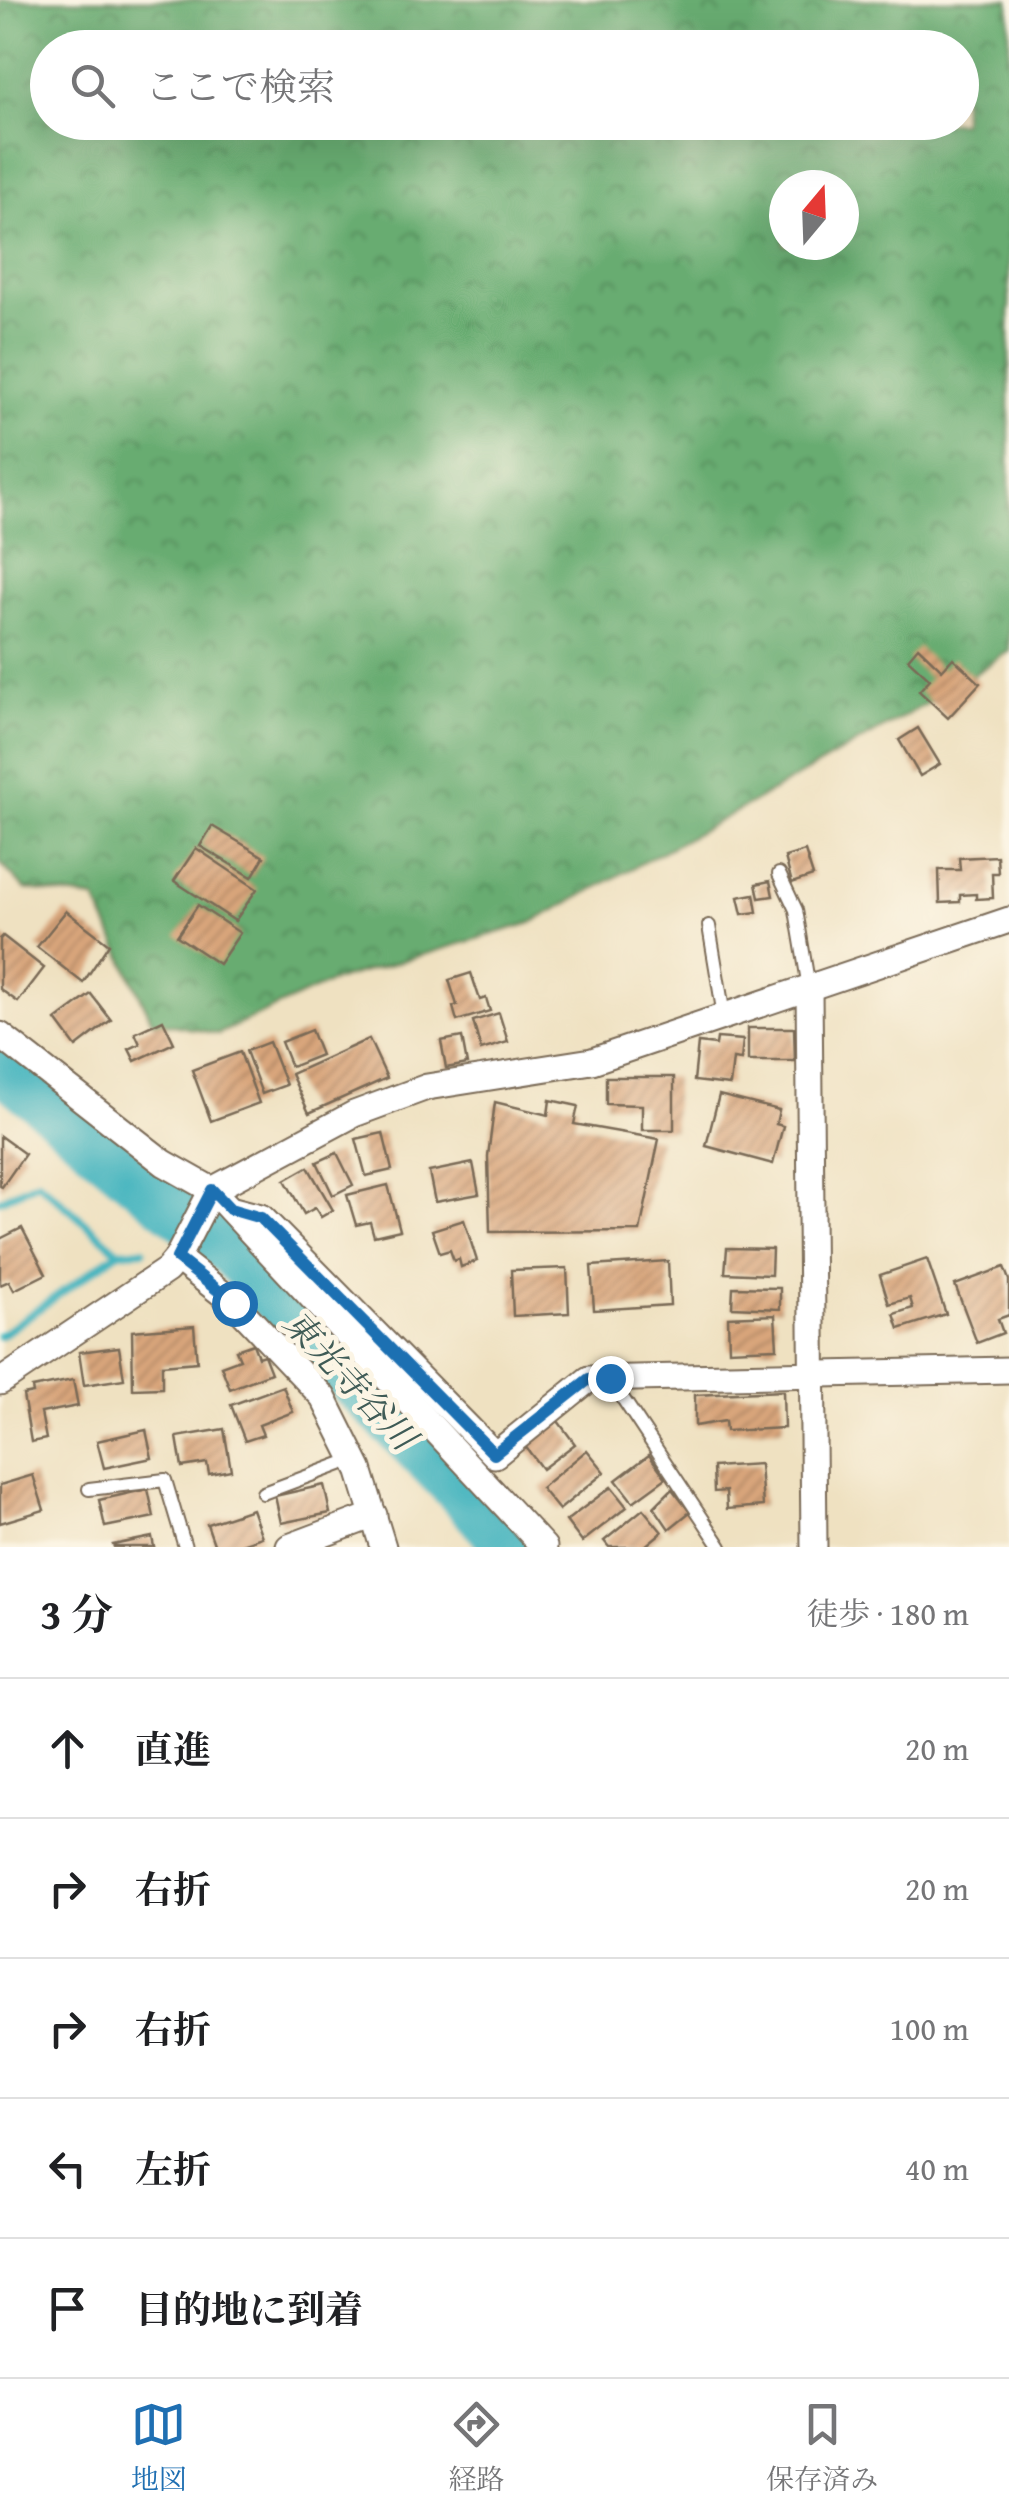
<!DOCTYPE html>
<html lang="ja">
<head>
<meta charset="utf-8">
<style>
  :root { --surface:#fff; --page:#f6f6f6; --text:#202124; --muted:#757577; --line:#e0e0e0; --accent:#1f6fb2 }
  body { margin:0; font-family:"Gentium Book Plus","Noto Serif JP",serif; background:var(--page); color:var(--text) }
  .compass { position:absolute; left:769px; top:170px; width:90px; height:90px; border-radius:50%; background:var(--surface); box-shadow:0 10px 40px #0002; rotate:19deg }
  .stop { position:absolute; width:30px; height:30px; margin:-22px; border:8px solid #1f6fb2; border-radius:50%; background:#fff }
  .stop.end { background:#1f6fb2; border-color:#fff; box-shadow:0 2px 10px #0008 }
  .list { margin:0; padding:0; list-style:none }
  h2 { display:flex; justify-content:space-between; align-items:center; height:130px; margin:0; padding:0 40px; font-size:42px }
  h2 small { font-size:32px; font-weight:400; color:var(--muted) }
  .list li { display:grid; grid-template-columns:65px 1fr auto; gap:30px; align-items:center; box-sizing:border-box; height:140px; padding:0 40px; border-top:2px solid var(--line) }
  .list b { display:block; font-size:38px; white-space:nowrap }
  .list em { font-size:32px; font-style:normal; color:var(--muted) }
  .icon { flex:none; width:55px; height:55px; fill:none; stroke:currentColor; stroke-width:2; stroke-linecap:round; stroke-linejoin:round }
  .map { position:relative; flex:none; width:1009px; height:1547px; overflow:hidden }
  .search { position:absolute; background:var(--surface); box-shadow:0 10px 40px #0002; left:30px; right:30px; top:30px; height:110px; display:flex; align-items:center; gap:25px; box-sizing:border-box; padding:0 35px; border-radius:55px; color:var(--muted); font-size:38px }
  .sheet { height:830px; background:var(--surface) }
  nav { display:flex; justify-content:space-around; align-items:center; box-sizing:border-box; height:140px; border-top:2px solid var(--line); background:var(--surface); font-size:28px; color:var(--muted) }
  nav a { display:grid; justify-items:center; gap:5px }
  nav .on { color:var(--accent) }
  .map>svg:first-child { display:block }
  .forest { fill:url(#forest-crowns); stroke:#516b48; stroke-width:2.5; fill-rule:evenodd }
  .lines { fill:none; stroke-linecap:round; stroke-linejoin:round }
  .stream { stroke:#46b5bf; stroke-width:8 }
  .river { stroke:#46b5bf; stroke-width:48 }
  .building { fill:url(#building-hatch) }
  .lane-casing { stroke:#7a6a57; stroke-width:16 }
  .street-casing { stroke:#7a6a57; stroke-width:29 }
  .lane { stroke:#fff; stroke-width:12 }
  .street { stroke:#fff; stroke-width:25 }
  .route { stroke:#1f6fb2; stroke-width:12 }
  .labels { text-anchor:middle; stroke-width:10; stroke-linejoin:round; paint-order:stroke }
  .water-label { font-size:35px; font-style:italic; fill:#3f5b56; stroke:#fcf5e5 }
</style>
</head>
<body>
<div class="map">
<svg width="1009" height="1547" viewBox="0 0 1009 1547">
  <defs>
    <pattern id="forest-crowns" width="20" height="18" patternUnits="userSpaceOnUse" patternTransform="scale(2.5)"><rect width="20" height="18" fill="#67ac71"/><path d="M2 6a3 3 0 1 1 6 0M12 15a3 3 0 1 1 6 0" fill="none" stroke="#568c5c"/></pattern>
    <pattern id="building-hatch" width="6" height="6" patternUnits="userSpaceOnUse" patternTransform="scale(2.5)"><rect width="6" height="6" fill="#d9a67c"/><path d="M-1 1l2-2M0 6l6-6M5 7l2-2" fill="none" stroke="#b18765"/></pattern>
  </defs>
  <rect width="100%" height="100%" fill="#fcf5e5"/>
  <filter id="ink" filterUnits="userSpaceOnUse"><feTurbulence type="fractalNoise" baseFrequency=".01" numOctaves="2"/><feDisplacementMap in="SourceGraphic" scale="20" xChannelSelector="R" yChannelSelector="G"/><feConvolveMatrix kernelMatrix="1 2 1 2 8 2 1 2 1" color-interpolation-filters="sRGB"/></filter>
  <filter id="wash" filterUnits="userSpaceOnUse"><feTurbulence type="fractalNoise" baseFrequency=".0048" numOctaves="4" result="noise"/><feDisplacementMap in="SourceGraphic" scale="40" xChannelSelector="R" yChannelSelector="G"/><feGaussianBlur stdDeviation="2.25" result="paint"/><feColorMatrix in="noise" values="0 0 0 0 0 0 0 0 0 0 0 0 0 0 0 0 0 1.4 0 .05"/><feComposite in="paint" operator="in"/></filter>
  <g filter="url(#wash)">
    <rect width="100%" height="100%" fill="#efe1c1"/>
    <path class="forest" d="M0,0H1009V651L952,689L750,804L531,923L333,981L218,1034L152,1021L95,899L25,889L0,863ZM48,48H962V122H48ZM784,185H844V245H784Z"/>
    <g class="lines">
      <g class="stream">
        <polyline points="0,1200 38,1182 119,1252"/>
        <polyline points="190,1245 218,1243"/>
        <polyline points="0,1336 119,1252 143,1250"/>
      </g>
      <polyline class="river" points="0,1067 147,1189 233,1255 352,1383 456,1488 508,1547"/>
    </g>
    <g id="blocks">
      <g class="building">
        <polygon points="918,647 942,670 953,658 980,683 948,718 919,691 930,679 908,659"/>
        <polygon points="918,728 940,764 920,776 899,740"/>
        <polygon points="212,826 264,857 252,877 200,846"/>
        <polygon points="196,848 257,889 235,921 174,881"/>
        <polygon points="805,851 813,876 792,883 785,857"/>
        <polygon points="997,856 998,873 992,873 993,898 976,899 976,894 960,895 960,902 940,903 939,870 960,870 959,858"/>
        <polygon points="770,881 773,896 759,898 756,884"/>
        <polygon points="754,894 757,912 742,914 738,897"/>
        <polygon points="198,905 240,933 219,964 177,936"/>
        <polygon points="66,911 109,944 83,983 37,947"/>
        <polygon points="3,936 44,968 18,1002 0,989 0,939"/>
        <polygon points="471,973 480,1000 486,998 490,1011 457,1021 453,1007 457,1005 449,980"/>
        <polygon points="91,994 111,1020 76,1047 56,1020"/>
        <polygon points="499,1013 508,1042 481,1050 473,1021"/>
        <polygon points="163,1020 174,1043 135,1061 129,1049 140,1044 135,1033"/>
        <polygon points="748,1028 794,1028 795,1061 748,1061"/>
        <polygon points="311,1030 321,1055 291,1067 281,1042"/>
        <polygon points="462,1037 467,1064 446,1068 441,1041"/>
        <polygon points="717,1038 743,1040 741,1060 733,1059 730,1085 694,1081 698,1043 716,1045"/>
        <polygon points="369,1039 387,1078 309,1113 291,1074"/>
        <polygon points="269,1042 286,1085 262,1094 246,1051"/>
        <polygon points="240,1052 259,1103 211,1121 192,1070"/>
        <polygon points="606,1077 674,1077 674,1130 642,1130 642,1105 606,1104"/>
        <polygon points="719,1095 779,1110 776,1124 783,1126 773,1164 706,1146"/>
        <polygon points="550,1100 578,1106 574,1124 659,1139 640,1231 490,1232 488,1156 495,1102 548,1115"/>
        <polygon points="383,1133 392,1170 366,1176 356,1139"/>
        <polygon points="0,1136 25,1154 2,1187 0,1186"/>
        <polygon points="337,1153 353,1185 333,1195 317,1162"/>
        <polygon points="473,1163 479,1194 435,1202 429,1172"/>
        <polygon points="308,1167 333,1210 321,1217 315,1208 304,1214 285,1180"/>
        <polygon points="388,1185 400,1230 374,1236 370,1222 356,1225 347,1195"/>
        <polygon points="464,1220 477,1261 461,1267 459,1259 454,1261 450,1250 440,1253 432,1230"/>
        <polygon points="22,1228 46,1274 14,1290 9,1281 0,1285 0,1239"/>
        <polygon points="727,1248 772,1249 771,1275 725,1273"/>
        <polygon points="927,1259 946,1314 899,1329 894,1314 913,1308 910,1298 889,1304 880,1275"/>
        <polygon points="668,1261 670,1305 594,1310 591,1266"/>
        <polygon points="1004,1267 1009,1280 1009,1315 998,1319 1003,1333 977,1343 955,1285"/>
        <polygon points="567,1268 569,1313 513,1316 511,1270"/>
        <polygon points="733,1287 780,1288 780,1309 732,1307"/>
        <polygon points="775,1315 777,1348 729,1350 728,1317"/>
        <polygon points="194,1326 197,1362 162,1365 162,1388 133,1389 132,1331"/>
        <polygon points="253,1344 258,1357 264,1355 271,1373 230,1389 221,1366 240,1359 236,1350"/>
        <polygon points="119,1347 124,1379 84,1385 79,1352"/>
        <polygon points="73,1380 78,1406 41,1413 46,1439 31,1442 23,1395 33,1393 32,1388"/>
        <polygon points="283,1386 293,1412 259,1425 263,1435 245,1441 231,1405"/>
        <polygon points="783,1391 784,1428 726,1431 725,1421 695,1426 695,1395"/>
        <polygon points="558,1421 575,1444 542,1469 525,1446"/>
        <polygon points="224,1429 231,1470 209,1474 207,1463 182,1467 177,1437"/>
        <polygon points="146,1430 152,1458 104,1468 97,1441"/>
        <polygon points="587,1450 605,1472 559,1510 541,1488"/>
        <polygon points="649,1455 666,1478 633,1502 616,1480"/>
        <polygon points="760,1464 763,1506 727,1509 726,1491 714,1492 713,1467"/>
        <polygon points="33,1475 44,1510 0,1523 0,1485"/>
        <polygon points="324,1485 330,1513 281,1523 275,1496"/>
        <polygon points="611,1487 627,1507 582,1542 566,1521"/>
        <polygon points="148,1489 154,1517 105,1527 99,1500"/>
        <polygon points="672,1489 690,1512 669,1529 654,1507"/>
        <polygon points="252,1509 262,1537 233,1547 215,1547 207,1524"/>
        <polygon points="643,1509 662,1532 644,1547 609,1547 604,1541"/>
        <polygon points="152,1537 154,1547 114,1547 113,1545"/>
      </g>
    </g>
  </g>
  <g filter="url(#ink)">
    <use href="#blocks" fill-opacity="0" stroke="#7a6a57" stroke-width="2.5"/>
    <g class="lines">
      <g class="lane-casing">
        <g id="lane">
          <polyline points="779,874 796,910 809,988"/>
          <polyline points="709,926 724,1016"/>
          <polyline points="610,1379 721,1547"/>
          <polyline points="89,1489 165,1480 185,1547"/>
          <polyline points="263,1493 354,1459"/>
        </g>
      </g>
      <g class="street-casing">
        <g id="street">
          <polyline points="809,988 814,1547"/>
          <polyline points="0,1035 164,1163 212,1190 544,1547"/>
          <polyline points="230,1209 261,1217 495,1455 589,1379 1009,1370"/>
          <polyline points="177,1258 234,1303 323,1397 359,1469 383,1547"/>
          <polyline points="0,1382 167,1270 177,1258 212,1190 354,1114 427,1087 592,1061 1009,920"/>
          <polyline points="289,1547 374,1515"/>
        </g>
      </g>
      <use href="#lane" class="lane"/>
      <use href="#street" class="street"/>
    </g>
  </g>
  <g class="lines" filter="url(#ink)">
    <polyline class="route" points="234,1303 177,1258 212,1190 230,1209 261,1218 494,1454 589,1379 610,1378"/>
  </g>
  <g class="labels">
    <g class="water-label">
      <text transform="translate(350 1380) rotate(47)" y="12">東光寺谷川</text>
    </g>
  </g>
</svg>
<svg class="compass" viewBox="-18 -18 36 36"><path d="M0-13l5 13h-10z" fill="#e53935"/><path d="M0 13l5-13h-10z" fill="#757577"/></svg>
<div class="stop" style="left:234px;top:1303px"></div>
<div class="stop end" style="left:610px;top:1378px"></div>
<div class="search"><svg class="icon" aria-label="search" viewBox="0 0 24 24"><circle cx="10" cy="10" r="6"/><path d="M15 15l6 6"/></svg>ここで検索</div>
</div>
<section class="sheet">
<h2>3 分<small>徒歩 · 180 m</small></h2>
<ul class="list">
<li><svg class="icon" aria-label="ahead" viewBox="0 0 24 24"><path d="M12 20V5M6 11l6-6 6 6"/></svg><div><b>直進</b></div><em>20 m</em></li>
<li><svg class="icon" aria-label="right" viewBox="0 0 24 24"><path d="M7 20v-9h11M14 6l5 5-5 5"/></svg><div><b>右折</b></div><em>20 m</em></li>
<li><svg class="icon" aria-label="right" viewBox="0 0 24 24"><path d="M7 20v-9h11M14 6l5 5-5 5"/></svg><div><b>右折</b></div><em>100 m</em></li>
<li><svg class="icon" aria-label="left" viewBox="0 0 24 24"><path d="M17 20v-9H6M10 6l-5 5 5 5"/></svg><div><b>左折</b></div><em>40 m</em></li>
<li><svg class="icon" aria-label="arrive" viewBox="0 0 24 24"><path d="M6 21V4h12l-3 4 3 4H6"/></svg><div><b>目的地に到着</b></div></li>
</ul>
</section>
<nav>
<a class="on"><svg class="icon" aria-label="map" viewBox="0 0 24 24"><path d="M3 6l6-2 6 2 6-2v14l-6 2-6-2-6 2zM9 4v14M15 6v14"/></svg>地図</a>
<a><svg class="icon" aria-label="directions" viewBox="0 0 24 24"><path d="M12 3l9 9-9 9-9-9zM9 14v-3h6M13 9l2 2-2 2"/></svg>経路</a>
<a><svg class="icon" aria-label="saved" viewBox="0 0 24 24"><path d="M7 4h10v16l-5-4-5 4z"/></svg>保存済み</a>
</nav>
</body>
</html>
